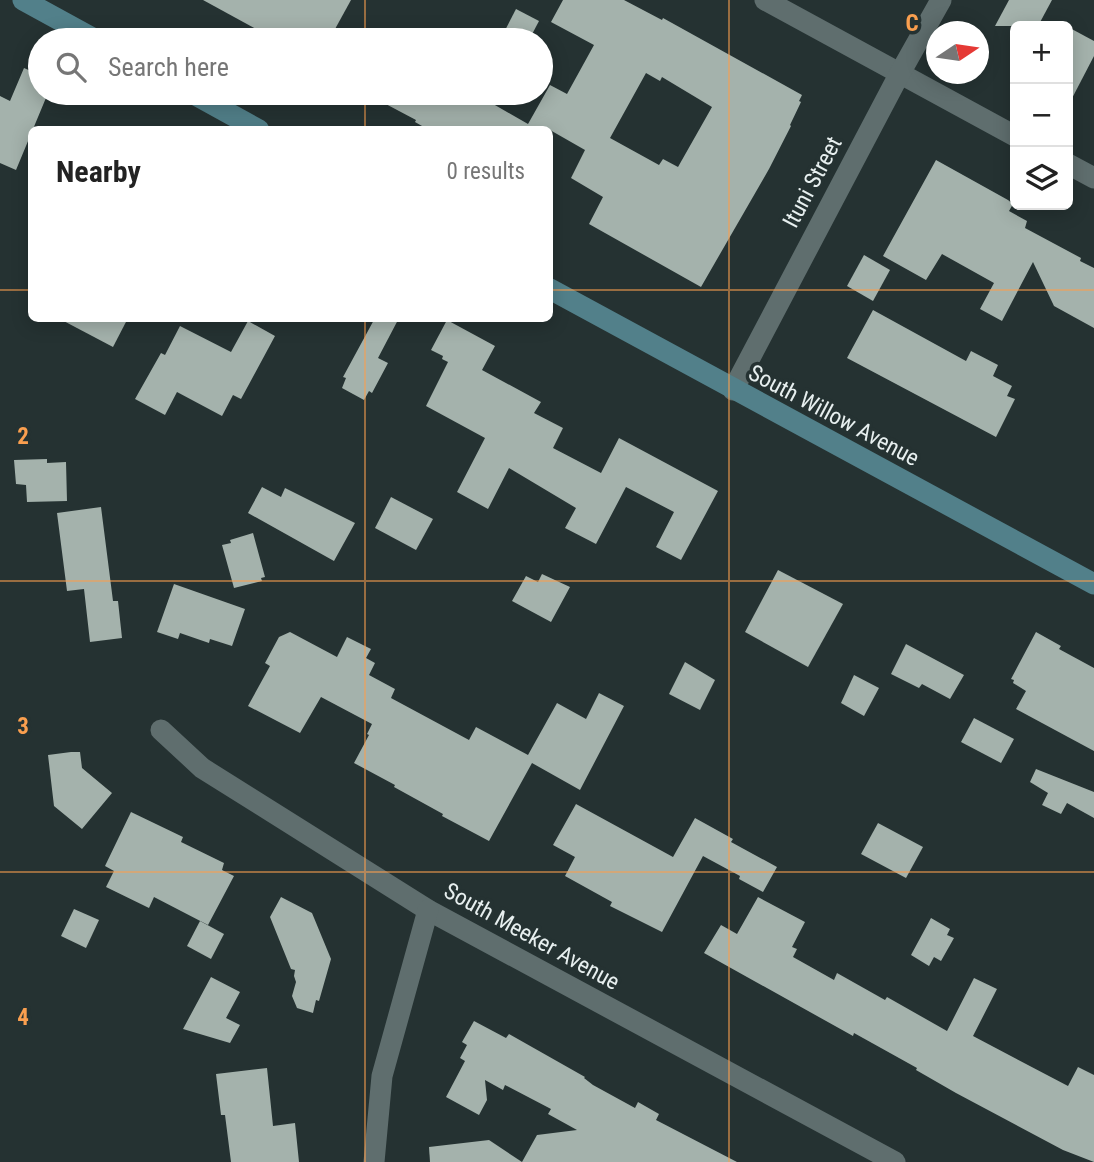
<!DOCTYPE html>
<html lang="en">
<head>
<meta charset="utf-8">
<style>
  :root { --surface:#fff; --page:#f6f6f6; --text:#222; --muted:#767676; --line:#e0e0e0 }
  body { margin:0; font-family:"Roboto Condensed",sans-serif; background:var(--page); color:var(--text) }
  .controls { position:absolute; right:21px; top:21px; display:grid; overflow:hidden; border-radius:10px; box-shadow:0 4px 18px #0003 }
  .controls button { width:63px; height:63px; display:grid; place-items:center; padding:0; border:0; border-bottom:2px solid var(--line); background:var(--surface); color:var(--text); font:35px sans-serif }
  .compass { position:absolute; left:926px; top:21px; width:63px; height:63px; border-radius:50%; background:var(--surface); box-shadow:0 4px 18px #0003; rotate:77deg }
  .list { margin:0; padding:0; list-style:none }
  h2 { display:flex; justify-content:space-between; align-items:center; height:91px; margin:0; padding:0 28px; font-size:30px }
  h2 small { font-size:23px; font-weight:400; color:var(--muted) }
  .icon { flex:none; width:38px; height:38px; fill:none; stroke:currentColor; stroke-width:2; stroke-linecap:round; stroke-linejoin:round }
  .map { position:relative; flex:none; width:1094px; height:1162px; overflow:hidden }
  .search { position:absolute; background:var(--surface); box-shadow:0 4px 18px #0003; left:28px; top:28px; width:525px; height:77px; display:flex; align-items:center; gap:18px; box-sizing:border-box; padding:0 24px; border-radius:38px; color:var(--muted); font-size:26px }
  .panel { position:absolute; background:var(--surface); box-shadow:0 4px 18px #0003; left:28px; top:126px; width:525px; height:196px; border-radius:10px }
  .map>svg:first-child { display:block }
  .building { fill:#a4b2ac; fill-rule:evenodd }
  .lines { fill:none; stroke-linecap:round; stroke-linejoin:round }
  .street { stroke:#5f6e6e; stroke-width:21 }
  .secondary { stroke:#52808a; stroke-width:21 }
  .grid { fill:none; stroke:#fa9f4f; stroke-width:2; stroke-opacity:0.55 }
  .labels { text-anchor:middle; stroke-width:7; stroke-linejoin:round; paint-order:stroke }
  .street-label { font-size:23px; fill:#e7efef; stroke:#253232 }
  .grid-label { font-size:23px; text-anchor:middle; font-weight:bold; fill:#fa9f4f; stroke:#253232; stroke-width:7; stroke-linejoin:round; paint-order:stroke }
</style>
</head>
<body>
<div class="map">
<svg width="1094" height="1162" viewBox="0 0 1094 1162">
  <rect width="100%" height="100%" fill="#253232"/>
  <g class="building">
    <polygon points="203,0 351,0 329,40 276,40"/>
    <path d="M563,0H624L662,20L663,18L802,95L799,101L801,102L790,125L791,126L769,169L701,287L589,224L603,197L571,178L585,150L550,130H429L415,122L416,120L365,93H492L488,101L528,124L550,85L567,94L594,45L551,22ZM646,73L660,81L662,77L712,107L678,167L663,159L659,165L610,138Z"/>
    <polygon points="1009,0 1052,0 1038,26 995,26"/>
    <polygon points="516,9 539,21 529,40 500,40"/>
    <polygon points="1068,27 1094,41 1094,56 1068,106"/>
    <polygon points="24,68 40,75 40,93 48,93 16,170 0,163 0,96 10,101"/>
    <polygon points="936,160 1008,200 1013,204 1009,211 1027,221 1025,228 1081,258 1080,261 1094,268 1094,328 1054,306 1033,262 1002,321 980,309 994,283 942,254 926,280 883,256"/>
    <polygon points="864,255 890,270 873,301 847,286"/>
    <polygon points="873,310 966,361 971,351 998,365 993,376 1012,386 1007,396 1015,399 996,437 847,358"/>
    <polygon points="58,318 128,318 113,347"/>
    <polygon points="375,318 399,318 378,358 388,363 372,393 369,391 364,400 342,388 346,378 343,377"/>
    <polygon points="447,320 495,346 482,370 541,402 534,413 563,428 553,448 601,473 619,438 718,491 681,560 656,547 674,512 626,487 596,544 565,528 576,508 509,468 488,509 457,492 485,438 426,406 448,362 442,359 443,356 431,350"/>
    <polygon points="248,321 275,336 241,399 233,395 222,416 177,392 165,415 135,399 161,353 165,355 180,326 231,352"/>
    <polygon points="47,459 47,463 66,462 67,501 27,502 26,485 16,484 14,460"/>
    <polygon points="262,487 281,497 285,488 355,523 334,561 248,513"/>
    <polygon points="391,497 433,519 416,550 375,528"/>
    <polygon points="101,507 113,601 118,601 122,638 90,642 84,589 67,591 57,513"/>
    <polygon points="253,533 265,577 261,578 262,581 234,588 222,545 231,543 230,540"/>
    <polygon points="778,570 843,604 808,667 745,632"/>
    <polygon points="542,574 570,587 551,622 512,601 526,576 538,582"/>
    <polygon points="174,584 245,609 232,646 210,639 209,643 180,633 178,639 157,632"/>
    <polygon points="290,632 337,657 347,637 371,649 366,658 375,663 369,675 395,689 391,698 469,740 476,727 528,755 557,703 586,719 599,693 624,706 580,790 532,763 489,841 442,816 443,814 394,787 395,785 354,763 369,735 367,734 372,724 321,697 300,733 248,706 270,666 265,663 279,637"/>
    <polygon points="1036,632 1061,646 1059,649 1094,668 1094,751 1016,709 1026,691 1013,683 1014,680 1011,679"/>
    <polygon points="906,644 964,675 950,699 922,684 919,688 891,674"/>
    <polygon points="685,662 715,680 700,710 669,694"/>
    <polygon points="854,675 879,688 864,716 841,703"/>
    <polygon points="974,718 1014,739 1001,763 961,742"/>
    <polygon points="71,752 80,752 82,768 112,793 82,829 54,806 48,755"/>
    <polygon points="1036,769 1094,792 1094,818 1067,803 1061,814 1042,805 1048,793 1030,782"/>
    <polygon points="576,804 673,857 695,818 733,839 731,842 777,867 763,892 739,879 740,876 703,856 662,932 610,906 612,902 565,876 575,857 553,845"/>
    <polygon points="131,812 183,837 181,842 224,863 222,870 234,876 208,925 154,897 149,908 106,887 114,871 105,866"/>
    <polygon points="878,823 923,847 906,878 861,854"/>
    <polygon points="281,897 312,913 331,959 319,1001 316,1000 313,1013 297,1008 292,996 296,982 294,976 295,970 291,969 270,917"/>
    <polygon points="758,897 805,922 792,947 797,949 793,957 834,980 837,973 885,1000 887,997 947,1031 974,978 997,989 973,1036 1068,1086 1078,1067 1094,1075 1094,1162 1063,1150 956,1093 916,1070 917,1068 854,1033 853,1036 704,953 721,925 737,934"/>
    <polygon points="74,909 99,920 86,948 61,936"/>
    <polygon points="931,918 950,929 947,935 954,938 941,961 934,957 929,966 911,955"/>
    <polygon points="200,921 224,934 211,959 187,946"/>
    <polygon points="211,977 240,992 226,1018 240,1025 230,1043 183,1029"/>
    <polygon points="474,1021 506,1038 509,1034 585,1077 584,1078 593,1085 635,1108 638,1102 659,1114 656,1120 737,1162 522,1162 537,1135 577,1130 548,1114 551,1109 505,1085 503,1090 485,1080 487,1100 479,1115 446,1097 465,1061 460,1058 467,1045 462,1042"/>
    <polygon points="267,1068 273,1126 295,1123 299,1162 231,1162 225,1115 221,1115 216,1074"/>
    <polygon points="489,1140 522,1162 430,1162 429,1147"/>
  </g>
  <g class="lines">
    <g class="street">
      <polyline points="765,0 1015,136"/>
      <polyline points="1068,164 1094,178"/>
      <polyline points="733,390 900,73 941,0"/>
      <polyline points="161,730 202,768 428,910 895,1162"/>
      <polyline points="374,1162 382,1076 428,910"/>
    </g>
    <g class="secondary">
      <polyline points="23,0 96,40"/>
      <polyline points="192,93 259,130"/>
      <polyline points="550,289 1094,584"/>
    </g>
  </g>
  <path class="grid" d="M365,0V40M729,0V1162M365,93V130M0,290H32M550,290H1094M365,318V1162M0,581H1094M0,872H1094"/>
  <g class="labels">
    <g class="street-label">
      <text transform="translate(812 182) rotate(-62)" y="8">Ituni Street</text>
      <text transform="translate(834 415) rotate(28)" y="8">South Willow Avenue</text>
      <text transform="translate(532 936) rotate(29)" y="8">South Meeker Avenue</text>
    </g>
  </g>
  <g class="grid-label">
    <text x="912" y="31">C</text>
    <text x="23" y="444">2</text>
    <text x="23" y="734">3</text>
    <text x="23" y="1025">4</text>
  </g>
</svg>
<div class="controls">
<button>+</button>
<button>−</button>
<button><svg class="icon" aria-label="layers" viewBox="0 0 24 24"><path d="M12 4l9 5-9 5-9-5zM3 14l9 5 9-5"/></svg></button>
</div>
<svg class="compass" viewBox="-18 -18 36 36"><path d="M0-13l5 13h-10z" fill="#e53935"/><path d="M0 13l5-13h-10z" fill="#767676"/></svg>
<div class="search"><svg class="icon" aria-label="search" viewBox="0 0 24 24"><circle cx="10" cy="10" r="6"/><path d="M15 15l6 6"/></svg>Search here</div>
<section class="panel">
<h2>Nearby<small>0 results</small></h2>
<ul class="list">
</ul>
</section>
</div>
</body>
</html>
